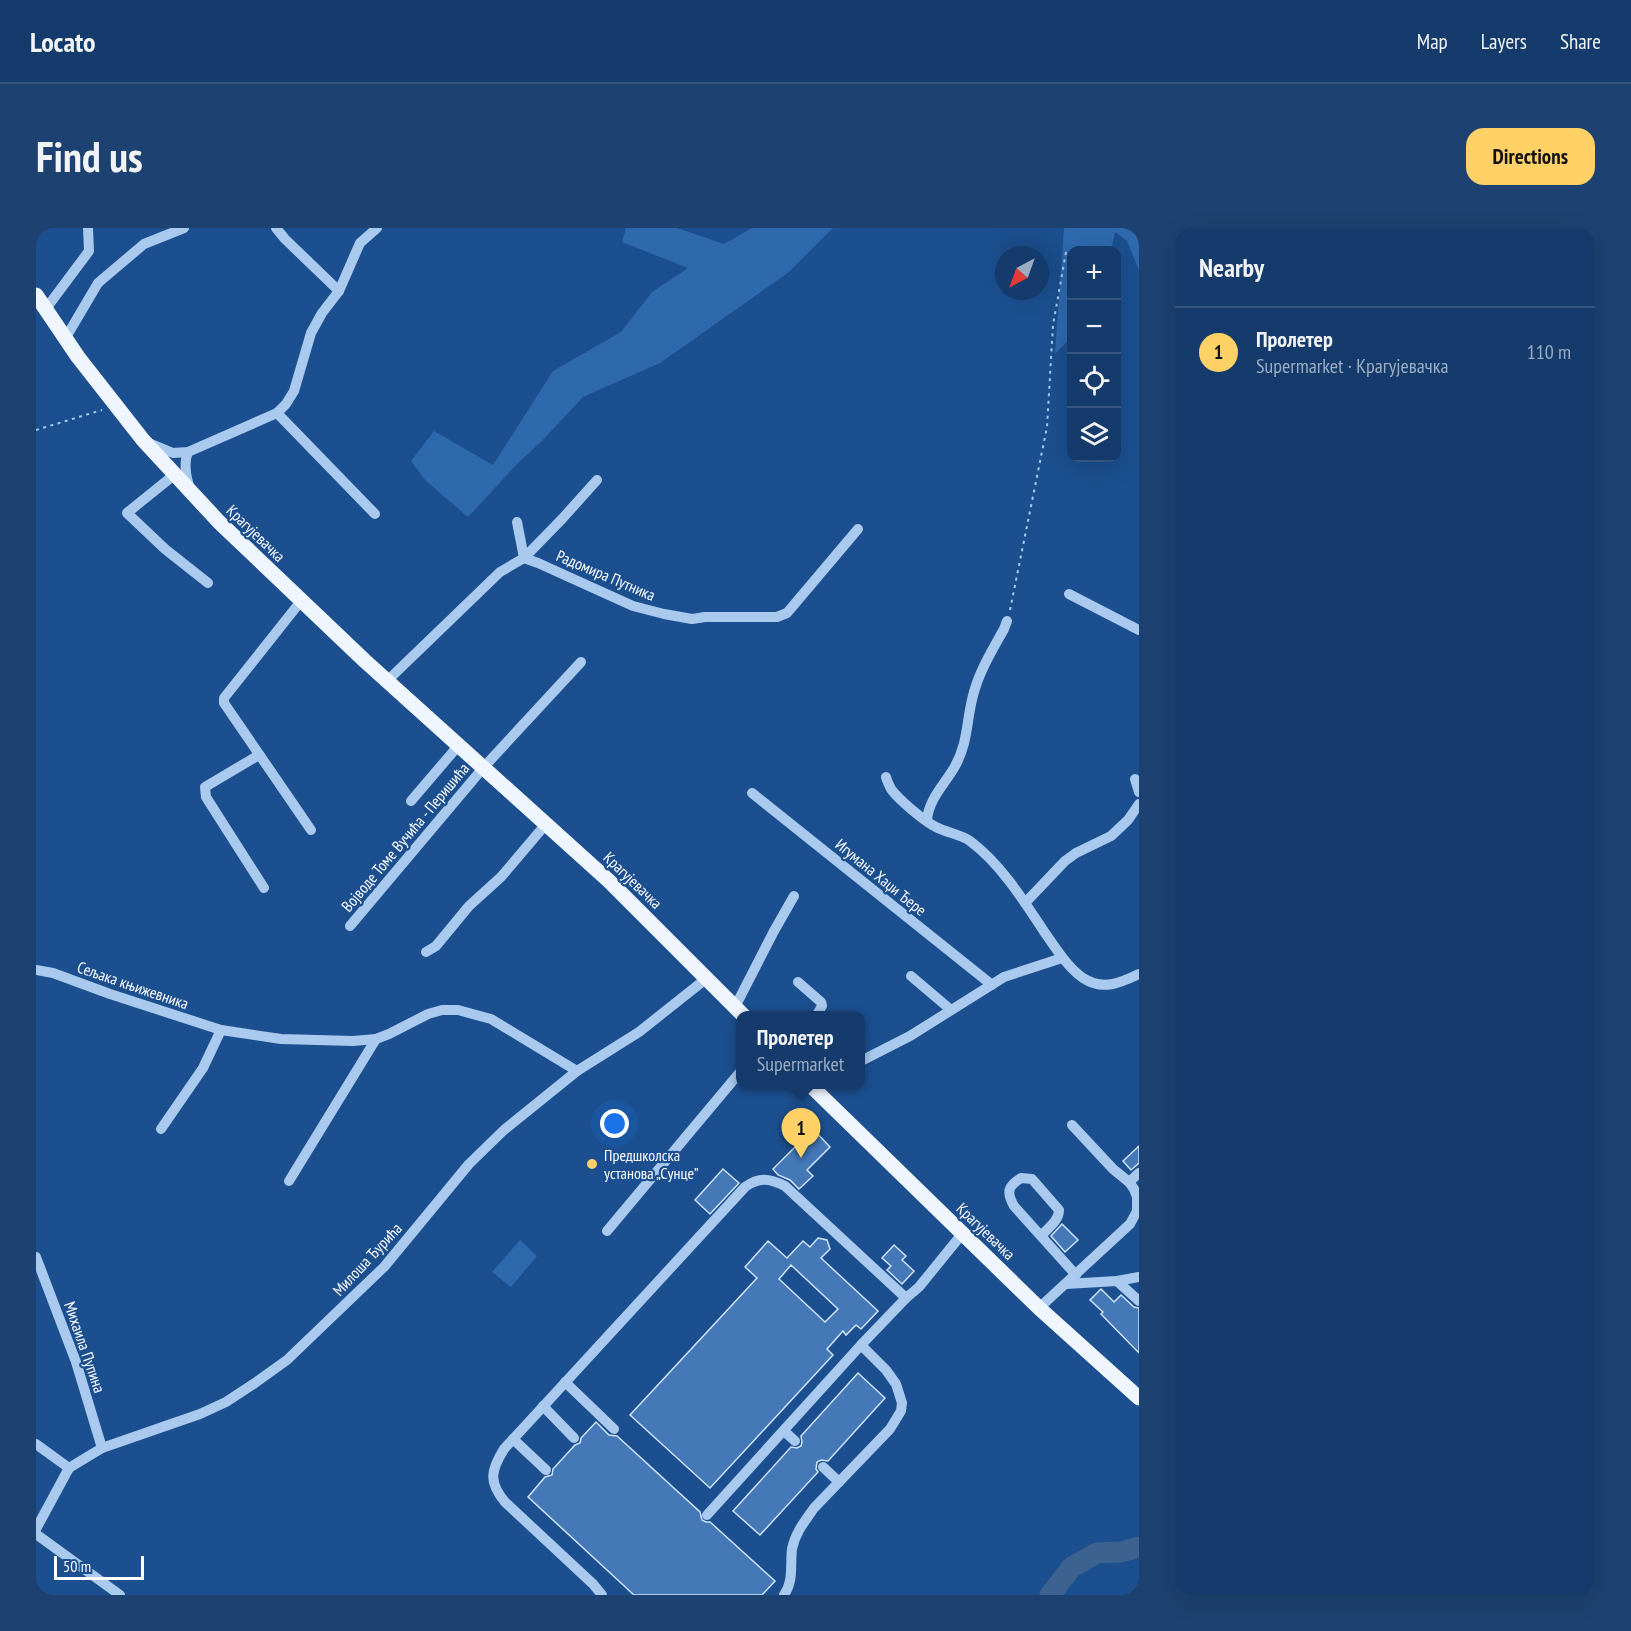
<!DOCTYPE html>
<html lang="en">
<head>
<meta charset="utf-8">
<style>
  :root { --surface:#143b6b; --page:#1d4271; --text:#f1f3f6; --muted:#9dadc1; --line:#33557e; --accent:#ffd166 }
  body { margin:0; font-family:"PT Sans Narrow",sans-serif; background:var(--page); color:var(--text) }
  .controls { position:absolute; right:18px; top:18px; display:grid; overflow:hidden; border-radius:12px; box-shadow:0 6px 24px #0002 }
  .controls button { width:54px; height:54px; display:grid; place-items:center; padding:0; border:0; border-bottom:2px solid var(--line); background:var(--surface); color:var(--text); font:30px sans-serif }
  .compass { position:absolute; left:959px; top:18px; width:54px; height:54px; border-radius:50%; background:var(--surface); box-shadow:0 6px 24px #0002; rotate:221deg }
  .scale { position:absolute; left:18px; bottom:15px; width:90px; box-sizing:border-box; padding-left:6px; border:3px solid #fff; border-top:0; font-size:16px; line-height:21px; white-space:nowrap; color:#fff; -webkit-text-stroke:4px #1b4f8f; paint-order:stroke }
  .you { position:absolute; left:579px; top:896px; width:21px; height:21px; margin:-15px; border:4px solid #fff; border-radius:50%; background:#1a73e8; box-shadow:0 0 0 9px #1a73e833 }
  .badge { display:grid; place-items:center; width:39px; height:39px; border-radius:50%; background:var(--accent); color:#111; font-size:20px; font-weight:700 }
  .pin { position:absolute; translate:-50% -50px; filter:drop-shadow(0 2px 3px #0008) }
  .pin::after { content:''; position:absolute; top:32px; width:21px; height:18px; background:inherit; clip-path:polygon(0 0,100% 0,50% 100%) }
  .popup { position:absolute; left:700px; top:783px; width:129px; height:78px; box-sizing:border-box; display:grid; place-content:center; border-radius:12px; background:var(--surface); filter:drop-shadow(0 2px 4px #0005); font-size:20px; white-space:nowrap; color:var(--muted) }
  .popup b { font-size:22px; color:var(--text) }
  .popup::after { content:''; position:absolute; left:50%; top:100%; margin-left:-12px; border:12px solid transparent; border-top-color:var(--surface) }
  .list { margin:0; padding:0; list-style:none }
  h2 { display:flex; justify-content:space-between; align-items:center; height:78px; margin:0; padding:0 24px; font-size:26px }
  h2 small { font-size:20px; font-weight:400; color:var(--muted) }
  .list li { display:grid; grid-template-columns:39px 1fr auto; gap:18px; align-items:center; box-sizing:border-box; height:90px; padding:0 24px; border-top:2px solid var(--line) }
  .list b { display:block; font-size:22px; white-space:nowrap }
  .list p { margin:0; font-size:20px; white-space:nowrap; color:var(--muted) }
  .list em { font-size:20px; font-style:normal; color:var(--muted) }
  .icon { flex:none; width:33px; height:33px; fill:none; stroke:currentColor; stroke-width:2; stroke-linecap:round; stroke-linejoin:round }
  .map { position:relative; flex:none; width:1103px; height:1367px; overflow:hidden; border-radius:18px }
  header { display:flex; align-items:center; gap:36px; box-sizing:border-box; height:84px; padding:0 30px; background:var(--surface); border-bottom:2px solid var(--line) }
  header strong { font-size:28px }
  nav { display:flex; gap:33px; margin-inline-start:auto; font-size:21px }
  .intro { display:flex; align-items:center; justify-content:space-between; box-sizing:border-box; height:144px; padding:0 36px }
  h1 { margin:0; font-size:42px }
  .button { padding:15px 27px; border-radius:18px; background:var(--accent); color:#111; font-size:21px; font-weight:700 }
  main { display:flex; gap:36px; padding:0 36px }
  aside { flex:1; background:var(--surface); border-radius:18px; box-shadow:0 6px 24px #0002 }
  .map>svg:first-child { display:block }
  .green { fill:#2e69ad }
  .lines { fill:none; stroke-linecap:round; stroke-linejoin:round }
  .river { stroke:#3c6290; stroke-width:21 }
  .building { fill:#4478b7; stroke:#cfe3fa; stroke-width:1.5; fill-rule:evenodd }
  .path { stroke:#a9c9ee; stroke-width:2; stroke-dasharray:3 4.5; stroke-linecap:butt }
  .minor { stroke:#a9c9ee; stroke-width:10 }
  .major { stroke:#f0f6ff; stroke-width:15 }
  .poi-dot { fill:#ffd166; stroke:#1b4f8f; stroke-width:2 }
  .labels { text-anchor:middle; stroke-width:4.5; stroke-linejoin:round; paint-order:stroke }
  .street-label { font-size:16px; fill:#fff; stroke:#1b4f8f }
  .poi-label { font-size:16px; fill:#fff; stroke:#1b4f8f; text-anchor:start }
</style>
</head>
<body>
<header>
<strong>Locato</strong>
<nav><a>Map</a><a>Layers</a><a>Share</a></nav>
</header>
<div class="intro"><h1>Find us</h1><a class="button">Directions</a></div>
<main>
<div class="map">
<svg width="1103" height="1367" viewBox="0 0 1103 1367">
  <rect width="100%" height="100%" fill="#1b4f8f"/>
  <g class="green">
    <polygon points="590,0 641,0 688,16 716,0 797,0 753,44 624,135 547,169 505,214 482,235 432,289 389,252 375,233 398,203 457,237 517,143 585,104 616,64 652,40 586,14"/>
    <polygon points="1028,0 1103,0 1103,42 1091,13 1079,4 1075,22 1036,22 1035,110 1019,126"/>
    <polygon points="484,1012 501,1028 475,1059 456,1044"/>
  </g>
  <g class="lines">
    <polyline class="river" points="1014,1367 1036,1339 1061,1325 1085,1324 1103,1319"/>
  </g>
  <g class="building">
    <polygon points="777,901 794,919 771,942 777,948 763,961 754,952 742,947 737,941"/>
    <polygon points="1103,918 1103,935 1095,942 1087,933"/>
    <polygon points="687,941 703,955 674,986 659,972"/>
    <polygon points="1026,996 1042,1012 1029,1024 1015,1008"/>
    <path d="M782,1010L791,1012L794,1021L785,1030L842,1083L825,1101L820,1097L810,1107L807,1103L791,1121L797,1127L674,1260L594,1187L721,1050L709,1039L732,1013L751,1030L767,1013L774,1019ZM755,1037L802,1081L789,1094L743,1051Z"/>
    <polygon points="858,1017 870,1028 866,1032 878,1043 866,1056 851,1042 855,1038 846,1030"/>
    <polygon points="1065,1061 1078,1074 1085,1067 1098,1079 1103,1080 1103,1125 1065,1086 1067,1084 1054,1072"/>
    <polygon points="822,1145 849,1170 792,1233 785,1232 781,1234 780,1241 782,1244 724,1307 697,1283 755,1219 761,1220 765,1218 766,1214 765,1208"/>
    <polygon points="560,1194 573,1207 581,1208 664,1284 666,1292 670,1294 674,1294 739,1353 726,1367 598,1367 492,1269 509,1249 516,1247 517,1241 539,1217 544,1215 545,1210"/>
  </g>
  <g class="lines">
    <g class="path">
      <polyline points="0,202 66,182"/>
      <polyline points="974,382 1011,199 1017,97 1030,24"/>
    </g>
    <g class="minor">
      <polyline points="240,0 249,11 303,63"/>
      <polyline points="9,82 53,23 52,0"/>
      <polyline points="29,111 62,55 108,16 148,0"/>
      <polyline points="241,185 339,286"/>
      <polyline points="113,215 137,225 152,224 241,185 250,176 258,163 275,105 286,85 303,63 324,15 341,0"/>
      <path d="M152,224C147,236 150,249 154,261"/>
      <polyline points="138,247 91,285 129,321 172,355"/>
      <polyline points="481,294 488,330"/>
      <polyline points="488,330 502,335 597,378 628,386 656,391 669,389 741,389 751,385 822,301"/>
      <polyline points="1033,366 1103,402"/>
      <polyline points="265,373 188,470 188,475 275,602"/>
      <polyline points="351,453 464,344 488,330 526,291 561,252"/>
      <polyline points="223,527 169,559 170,569 228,660"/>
      <path d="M850,549C851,553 853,557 855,561C863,572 888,593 900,599C911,605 924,606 934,613C965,636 988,673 1009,705C1020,720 1031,739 1047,750C1067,763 1084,755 1103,746"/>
      <polyline points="1099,551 1103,564"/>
      <polyline points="716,565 956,757"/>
      <polyline points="375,573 422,518"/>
      <path d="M891,593C892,572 908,557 918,540C933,515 930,490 938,464C944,442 957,421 968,401L971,393"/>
      <polyline points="989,675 1029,633 1040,625 1075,608 1092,592 1103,576"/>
      <polyline points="314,698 447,540 545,434"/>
      <polyline points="390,724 400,718 433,678 465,649 510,596"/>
      <polyline points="0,742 17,745 74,766 185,802 245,811 317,813 340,811 353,806 392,786 406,782 422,782 455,791 541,843"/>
      <polyline points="875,748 915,782"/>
      <polyline points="762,754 785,774 786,778 780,788"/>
      <polyline points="699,779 738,703 758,668"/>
      <polyline points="825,833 874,808 968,749 1026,730"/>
      <polyline points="125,901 167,840 185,802"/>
      <polyline points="253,953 340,811"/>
      <polyline points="1093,954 1103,945"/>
      <polyline points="571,1003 705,843"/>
      <path d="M1005,1008C1012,1000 1023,993 1023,982L996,951L985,950C972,958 970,964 978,978L1040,1047"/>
      <polyline points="0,1029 40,1134 66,1220"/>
      <polyline points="1081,1053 1103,1073"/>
      <polyline points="1030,1056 1081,1053 1103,1049"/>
      <polyline points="1003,1080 1094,996 1101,983 1101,969 1098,961 1093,954 1077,941 1036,897"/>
      <polyline points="529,1154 578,1201"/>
      <polyline points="507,1178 538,1210"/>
      <polyline points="748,1203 759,1213"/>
      <polyline points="477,1211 510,1242"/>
      <polyline points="0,1216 33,1240"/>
      <polyline points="787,1239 803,1254"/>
      <polyline points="671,1287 825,1117 870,1070 883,1059 926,1006"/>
      <polyline points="0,1301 33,1240 66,1220 164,1186 190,1174 219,1155 251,1132 348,1039 433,936 468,902 541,843 603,804 671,750"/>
      <polyline points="0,1306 84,1367"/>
      <path d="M566,1367L557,1356L469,1274C452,1254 455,1242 468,1221L709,959C723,949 733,950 749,958L870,1070"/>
      <path d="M748,1367C758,1353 754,1337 756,1321C759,1305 769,1293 778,1280L854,1201L865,1183L866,1175L860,1156L850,1142L825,1117"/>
    </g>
    <g class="major">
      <polyline points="0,67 42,129 107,212 183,294 329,433 573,653 708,788"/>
      <polyline points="773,856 1003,1080 1103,1170"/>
    </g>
  </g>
  <circle class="poi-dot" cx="556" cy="936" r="6"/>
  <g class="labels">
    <g class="street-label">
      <text transform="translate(220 305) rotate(44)" y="6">Крагујевачка</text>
      <text transform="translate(570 347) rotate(23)" y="6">Радомира Путника</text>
      <text transform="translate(369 609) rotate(-50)" y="6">Војводе Томе Вучића - Перишића</text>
      <text transform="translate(845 649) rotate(39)" y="6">Игумана Хаџи Ђере</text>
      <text transform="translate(597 652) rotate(44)" y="6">Крагујевачка</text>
      <text transform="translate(97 757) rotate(19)" y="6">Сељака књижевника</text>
      <text transform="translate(950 1003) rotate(44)" y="6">Крагујевачка</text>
      <text transform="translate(331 1031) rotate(-47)" y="6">Милоша Ђурића</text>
      <text transform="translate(49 1119) rotate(71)" y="6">Михаила Пупина</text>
    </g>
    <g class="poi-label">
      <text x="568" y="933">Предшколска<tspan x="568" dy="18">установа „Сунце”</tspan></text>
    </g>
  </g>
</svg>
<div class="controls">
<button>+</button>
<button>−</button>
<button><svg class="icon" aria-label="locate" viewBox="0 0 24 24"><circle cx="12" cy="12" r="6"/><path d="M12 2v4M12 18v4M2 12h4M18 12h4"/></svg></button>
<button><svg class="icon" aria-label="layers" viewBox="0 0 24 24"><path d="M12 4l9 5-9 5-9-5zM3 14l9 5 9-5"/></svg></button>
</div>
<svg class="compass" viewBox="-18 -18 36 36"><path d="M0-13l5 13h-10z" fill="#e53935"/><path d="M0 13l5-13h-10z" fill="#9dadc1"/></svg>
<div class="scale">50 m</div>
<div class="you"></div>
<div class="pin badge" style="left:765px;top:930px">1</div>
<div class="popup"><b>Пролетер</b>Supermarket</div>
</div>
<aside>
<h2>Nearby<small></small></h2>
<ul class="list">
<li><span class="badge">1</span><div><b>Пролетер</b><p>Supermarket · Крагујевачка</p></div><em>110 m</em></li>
</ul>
</aside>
</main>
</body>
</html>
